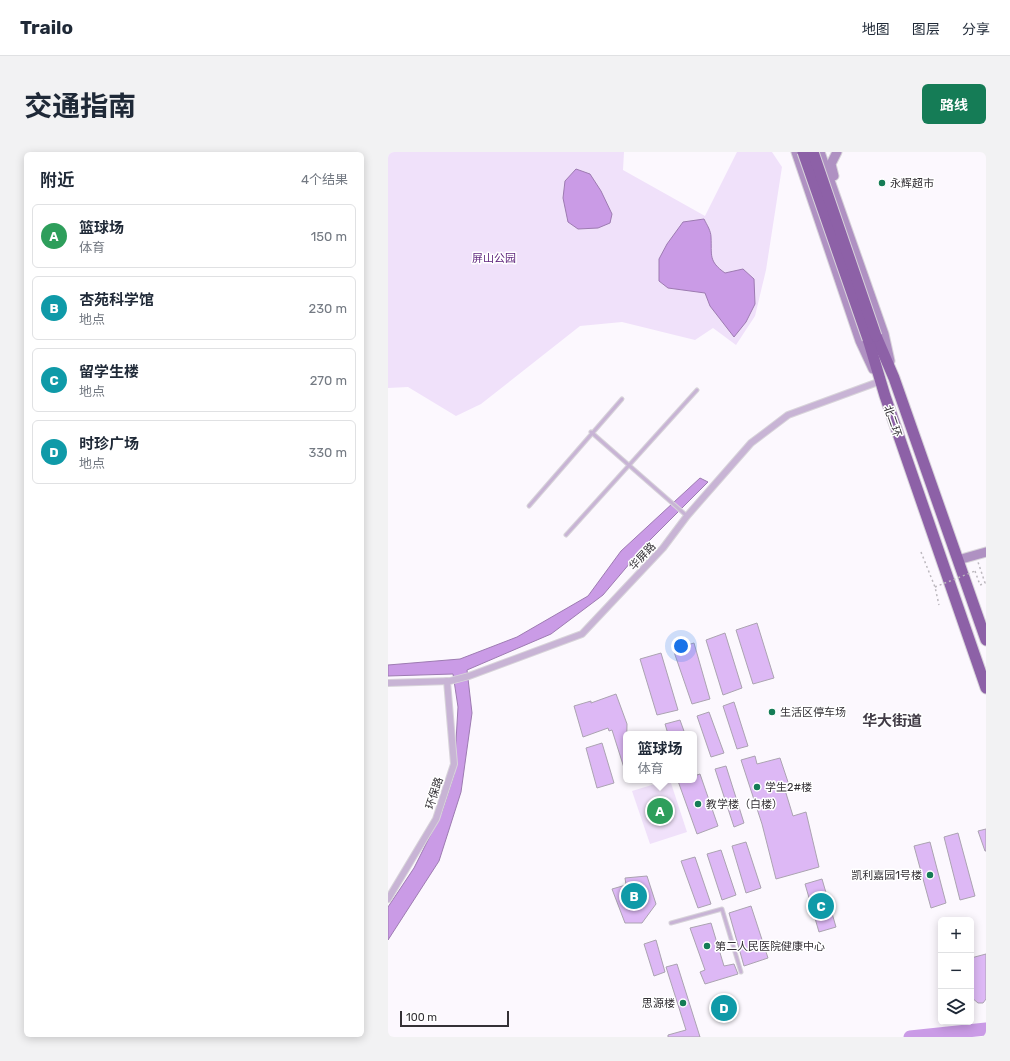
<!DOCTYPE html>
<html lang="zh">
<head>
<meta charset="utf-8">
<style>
  :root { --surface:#fff; --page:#f2f2f3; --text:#1f2937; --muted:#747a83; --line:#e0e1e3; --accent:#157c56 }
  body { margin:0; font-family:Rubik,"Noto Sans SC",sans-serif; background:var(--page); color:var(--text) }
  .controls { position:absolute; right:12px; bottom:12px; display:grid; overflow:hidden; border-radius:6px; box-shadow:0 2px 10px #0003 }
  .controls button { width:36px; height:36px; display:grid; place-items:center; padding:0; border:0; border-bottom:1px solid var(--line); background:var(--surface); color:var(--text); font:20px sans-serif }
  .scale { position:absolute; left:12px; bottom:10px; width:109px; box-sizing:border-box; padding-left:4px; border:2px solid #343136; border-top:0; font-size:11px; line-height:14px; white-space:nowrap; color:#343136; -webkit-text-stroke:3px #fff; paint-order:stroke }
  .you { position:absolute; left:293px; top:494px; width:14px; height:14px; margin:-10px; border:3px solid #fff; border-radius:50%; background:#1a73e8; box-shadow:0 0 0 6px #1a73e833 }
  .badge { display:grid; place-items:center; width:26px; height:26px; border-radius:50%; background:var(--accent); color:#fff; font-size:13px; font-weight:700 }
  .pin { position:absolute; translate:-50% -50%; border:2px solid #fff; box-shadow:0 1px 4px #0006 }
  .popup { position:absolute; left:235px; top:579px; width:74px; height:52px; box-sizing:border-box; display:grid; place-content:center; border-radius:6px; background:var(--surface); filter:drop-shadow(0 1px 3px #0005); font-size:13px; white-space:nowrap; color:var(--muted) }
  .popup b { font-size:15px; color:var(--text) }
  .popup::after { content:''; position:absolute; left:50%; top:100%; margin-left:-8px; border:8px solid transparent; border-top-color:var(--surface) }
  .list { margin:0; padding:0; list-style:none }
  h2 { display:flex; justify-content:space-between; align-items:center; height:52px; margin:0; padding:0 16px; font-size:17px }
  h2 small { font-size:13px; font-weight:400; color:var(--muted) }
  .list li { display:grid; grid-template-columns:26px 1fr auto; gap:12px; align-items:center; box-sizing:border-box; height:64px; margin:0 8px 8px; padding:0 8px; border:1px solid var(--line); border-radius:6px }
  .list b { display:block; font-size:15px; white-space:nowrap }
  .list p { margin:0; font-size:13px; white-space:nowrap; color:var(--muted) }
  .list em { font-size:13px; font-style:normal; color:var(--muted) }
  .icon { flex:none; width:22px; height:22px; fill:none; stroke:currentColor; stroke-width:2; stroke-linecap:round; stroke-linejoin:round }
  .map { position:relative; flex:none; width:598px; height:885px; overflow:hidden; border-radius:6px }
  header { display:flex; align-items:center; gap:24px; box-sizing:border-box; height:56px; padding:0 20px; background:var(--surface); border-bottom:1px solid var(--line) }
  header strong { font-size:19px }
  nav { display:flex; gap:22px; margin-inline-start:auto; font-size:14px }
  .intro { display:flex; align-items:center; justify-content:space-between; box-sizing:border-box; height:96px; padding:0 24px }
  h1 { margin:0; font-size:28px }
  .button { padding:10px 18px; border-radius:6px; background:var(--accent); color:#fff; font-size:14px; font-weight:700 }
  main { display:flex; gap:24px; padding:0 24px }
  aside { flex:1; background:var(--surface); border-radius:6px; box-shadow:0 2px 10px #0003 }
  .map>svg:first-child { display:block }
  .green { fill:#f0e1fa }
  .water { fill:#ca9be6; stroke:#9d7bb1 }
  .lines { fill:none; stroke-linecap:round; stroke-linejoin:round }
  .river { stroke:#ca9be6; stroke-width:13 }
  .building { fill:#ddb8f5; stroke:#aba3b1 }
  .lane-casing { stroke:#d8d4da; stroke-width:5 }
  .street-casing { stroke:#d8d4da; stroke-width:8 }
  .secondary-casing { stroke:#d8d4da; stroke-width:11 }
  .highway-casing { stroke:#d8d4da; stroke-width:13 }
  .path { stroke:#bcb8be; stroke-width:1.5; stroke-dasharray:2 3; stroke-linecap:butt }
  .lane { stroke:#c8b4d5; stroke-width:3 }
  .street { stroke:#c8b4d5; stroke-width:6 }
  .secondary { stroke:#af91c2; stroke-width:9 }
  .highway { stroke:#8d61a7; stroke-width:11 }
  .highway-bridge-casing { stroke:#d8d4da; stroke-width:13; stroke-linecap:butt }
  .path-bridge { stroke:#bcb8be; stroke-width:1.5; stroke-dasharray:2 3; stroke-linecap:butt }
  .highway-bridge { stroke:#8d61a7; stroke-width:11 }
  .poi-dot { fill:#157c56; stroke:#fff; stroke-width:1.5 }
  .labels { text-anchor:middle; stroke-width:3; stroke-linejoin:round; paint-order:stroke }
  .poi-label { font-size:11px; fill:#343136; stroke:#fff; text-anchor:start }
  .park-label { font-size:11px; fill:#5e247c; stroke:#fff }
  .street-label { font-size:11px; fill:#343136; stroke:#fff }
  .district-label { font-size:15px; font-weight:bold; fill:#423c47; stroke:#fff }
</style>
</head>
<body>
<header>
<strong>Trailo</strong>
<nav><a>地图</a><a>图层</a><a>分享</a></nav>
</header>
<div class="intro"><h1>交通指南</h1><a class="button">路线</a></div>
<main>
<aside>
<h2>附近<small>4个结果</small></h2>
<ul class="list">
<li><span class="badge" style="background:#2e9e5b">A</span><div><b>篮球场</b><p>体育</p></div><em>150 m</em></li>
<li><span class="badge" style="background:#0f9aa8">B</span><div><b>杏苑科学馆</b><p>地点</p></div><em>230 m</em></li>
<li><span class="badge" style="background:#0f9aa8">C</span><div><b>留学生楼</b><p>地点</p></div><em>270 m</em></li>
<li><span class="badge" style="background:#0f9aa8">D</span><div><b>时珍广场</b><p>地点</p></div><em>330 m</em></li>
</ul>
</aside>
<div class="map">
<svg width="598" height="885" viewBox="0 0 598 885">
  <rect width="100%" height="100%" fill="#fcf8fe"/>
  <g class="green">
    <polygon points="0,0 236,0 235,18 317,64 349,0 384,0 394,15 378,118 367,164 348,193 325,176 307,188 234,170 192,174 93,252 68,264 20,235 0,236"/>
    <polygon points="280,628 282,628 299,680 262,692 244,639"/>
  </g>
  <g class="water">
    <polygon points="188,17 202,22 213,39 224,62 222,71 210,76 190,77 180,70 175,46 177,29"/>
    <path d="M316,67C319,73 323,79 323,85C324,103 320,109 337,121L355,117L366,127L367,152L358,170L346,185L322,154L317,141L280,136L271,129V107L279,92L295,70Z"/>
    <polygon points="312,326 320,330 259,391 215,443 163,482 79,518 84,561 73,640 51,709 0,788 0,755 26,716 54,660 66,623 70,555 65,522 0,524 0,513 72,507 129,485 200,444 233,399"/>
  </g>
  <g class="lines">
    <polyline class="river" points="522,885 598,877"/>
  </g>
  <g class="building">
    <polygon points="369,471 386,526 365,532 348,478"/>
    <polygon points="337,481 354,536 335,543 318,488"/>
    <polygon points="306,491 322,547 304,552 285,497"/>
    <polygon points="273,501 290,558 269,563 252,507"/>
    <polygon points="228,542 239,572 238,619 237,619 224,578 221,579 220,576 195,585 186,554 203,549 203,551"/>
    <polygon points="346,550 360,594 349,597 335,554"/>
    <polygon points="321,560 336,601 323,605 309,564"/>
    <polygon points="292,568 297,582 280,582 277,572"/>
    <polygon points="214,591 226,631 209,636 198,596"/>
    <polygon points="367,604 369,612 392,606 402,636 397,638 405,664 418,660 431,715 388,727 374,672 353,608"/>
    <polygon points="338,614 356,671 346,675 327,617"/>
    <polygon points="312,622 330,674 309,682 290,629 306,628 306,624"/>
    <polygon points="598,677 598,699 597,699 590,679"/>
    <polygon points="570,681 587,744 572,748 556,685"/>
    <polygon points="358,690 373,736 358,741 344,694"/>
    <polygon points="542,690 558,751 543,756 526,694"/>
    <polygon points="333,698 348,743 334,748 319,702"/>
    <polygon points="307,705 323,752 310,756 293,709"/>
    <polygon points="259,724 268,752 254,771 237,771 224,737 238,733 237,726"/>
    <polygon points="434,727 448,775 431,780 417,732"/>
    <polygon points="363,754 380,806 356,814 341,761"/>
    <polygon points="323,771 336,814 346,812 350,822 317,832 312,820 317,818 302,776"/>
    <polygon points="268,788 277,820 266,824 256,792"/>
    <polygon points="598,802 598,847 595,851 590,851 583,845 583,806"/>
    <polygon points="289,812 312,885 280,885 280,883 298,878 278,815"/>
  </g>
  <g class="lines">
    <g class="lane-casing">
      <g id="lane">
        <polyline points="203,280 299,364"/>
        <polyline points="141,354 234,247"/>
        <polyline points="178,383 309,238"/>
        <polyline points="283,771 334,757 353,820"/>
      </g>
    </g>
    <g class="street-casing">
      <g id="street">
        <polyline points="0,531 62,529 81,524 194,482 275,396 299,364 363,291 400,263 490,230"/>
        <polyline points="0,747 48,667 66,612 59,529"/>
      </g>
    </g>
    <g class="secondary-casing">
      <g id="secondary">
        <polyline points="408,0 472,189 485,217"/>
        <polyline points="432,0 496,182 502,209"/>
        <polyline points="446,24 443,12 449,0"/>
        <polyline points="570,408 598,400"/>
      </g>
    </g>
    <g class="highway-casing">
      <g id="highway">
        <polyline points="488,184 506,226 598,488"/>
        <polyline points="480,187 497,244 598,536"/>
      </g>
    </g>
    <g class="path">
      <polyline points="533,400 547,435 551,453"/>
      <polyline points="587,419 592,433 597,431 590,410"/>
    </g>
    <use href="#lane" class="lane"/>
    <use href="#street" class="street"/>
    <use href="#secondary" class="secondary"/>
    <use href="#highway" class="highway"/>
    <g class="highway-bridge-casing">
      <g id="highway-bridge">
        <polyline points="415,0 480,187"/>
        <polyline points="425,0 488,184"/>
      </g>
    </g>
    <polyline class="path-bridge" points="547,435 587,419"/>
    <use href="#highway-bridge" class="highway-bridge"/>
  </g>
  <g class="poi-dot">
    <circle cx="494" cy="31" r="4"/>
    <circle cx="384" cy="560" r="4"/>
    <circle cx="369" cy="635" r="4"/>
    <circle cx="310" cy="652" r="4"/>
    <circle cx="542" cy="723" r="4"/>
    <circle cx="319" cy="794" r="4"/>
    <circle cx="295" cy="851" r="4"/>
  </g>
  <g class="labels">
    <g class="poi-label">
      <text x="502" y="35">永辉超市</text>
      <text x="392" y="564">生活区停车场</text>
      <text x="377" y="639">学生2#楼</text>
      <text x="318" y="656">教学楼（白楼）</text>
      <text x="534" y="727" text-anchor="end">凯利嘉园1号楼</text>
      <text x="327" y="798">第二人民医院健康中心</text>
      <text x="287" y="855" text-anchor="end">思源楼</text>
    </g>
    <g class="park-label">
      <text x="106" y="110">屏山公园</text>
    </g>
    <g class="street-label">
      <text transform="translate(505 269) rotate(71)" y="4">北二环</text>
      <text transform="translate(254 404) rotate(-47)" y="4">华屏路</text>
      <text transform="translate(46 641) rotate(-72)" y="4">环保路</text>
    </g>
    <g class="district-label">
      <text x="504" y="574">华大街道</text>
    </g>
  </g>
</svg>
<div class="controls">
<button>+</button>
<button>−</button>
<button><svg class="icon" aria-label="layers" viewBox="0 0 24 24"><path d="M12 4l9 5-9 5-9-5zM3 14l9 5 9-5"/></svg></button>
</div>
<div class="scale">100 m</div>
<div class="you"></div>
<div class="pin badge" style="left:272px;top:659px;background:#2e9e5b">A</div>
<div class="popup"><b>篮球场</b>体育</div>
<div class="pin badge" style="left:246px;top:744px;background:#0f9aa8">B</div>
<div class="pin badge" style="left:433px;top:754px;background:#0f9aa8">C</div>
<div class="pin badge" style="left:336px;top:856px;background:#0f9aa8">D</div>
</div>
</main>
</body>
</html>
